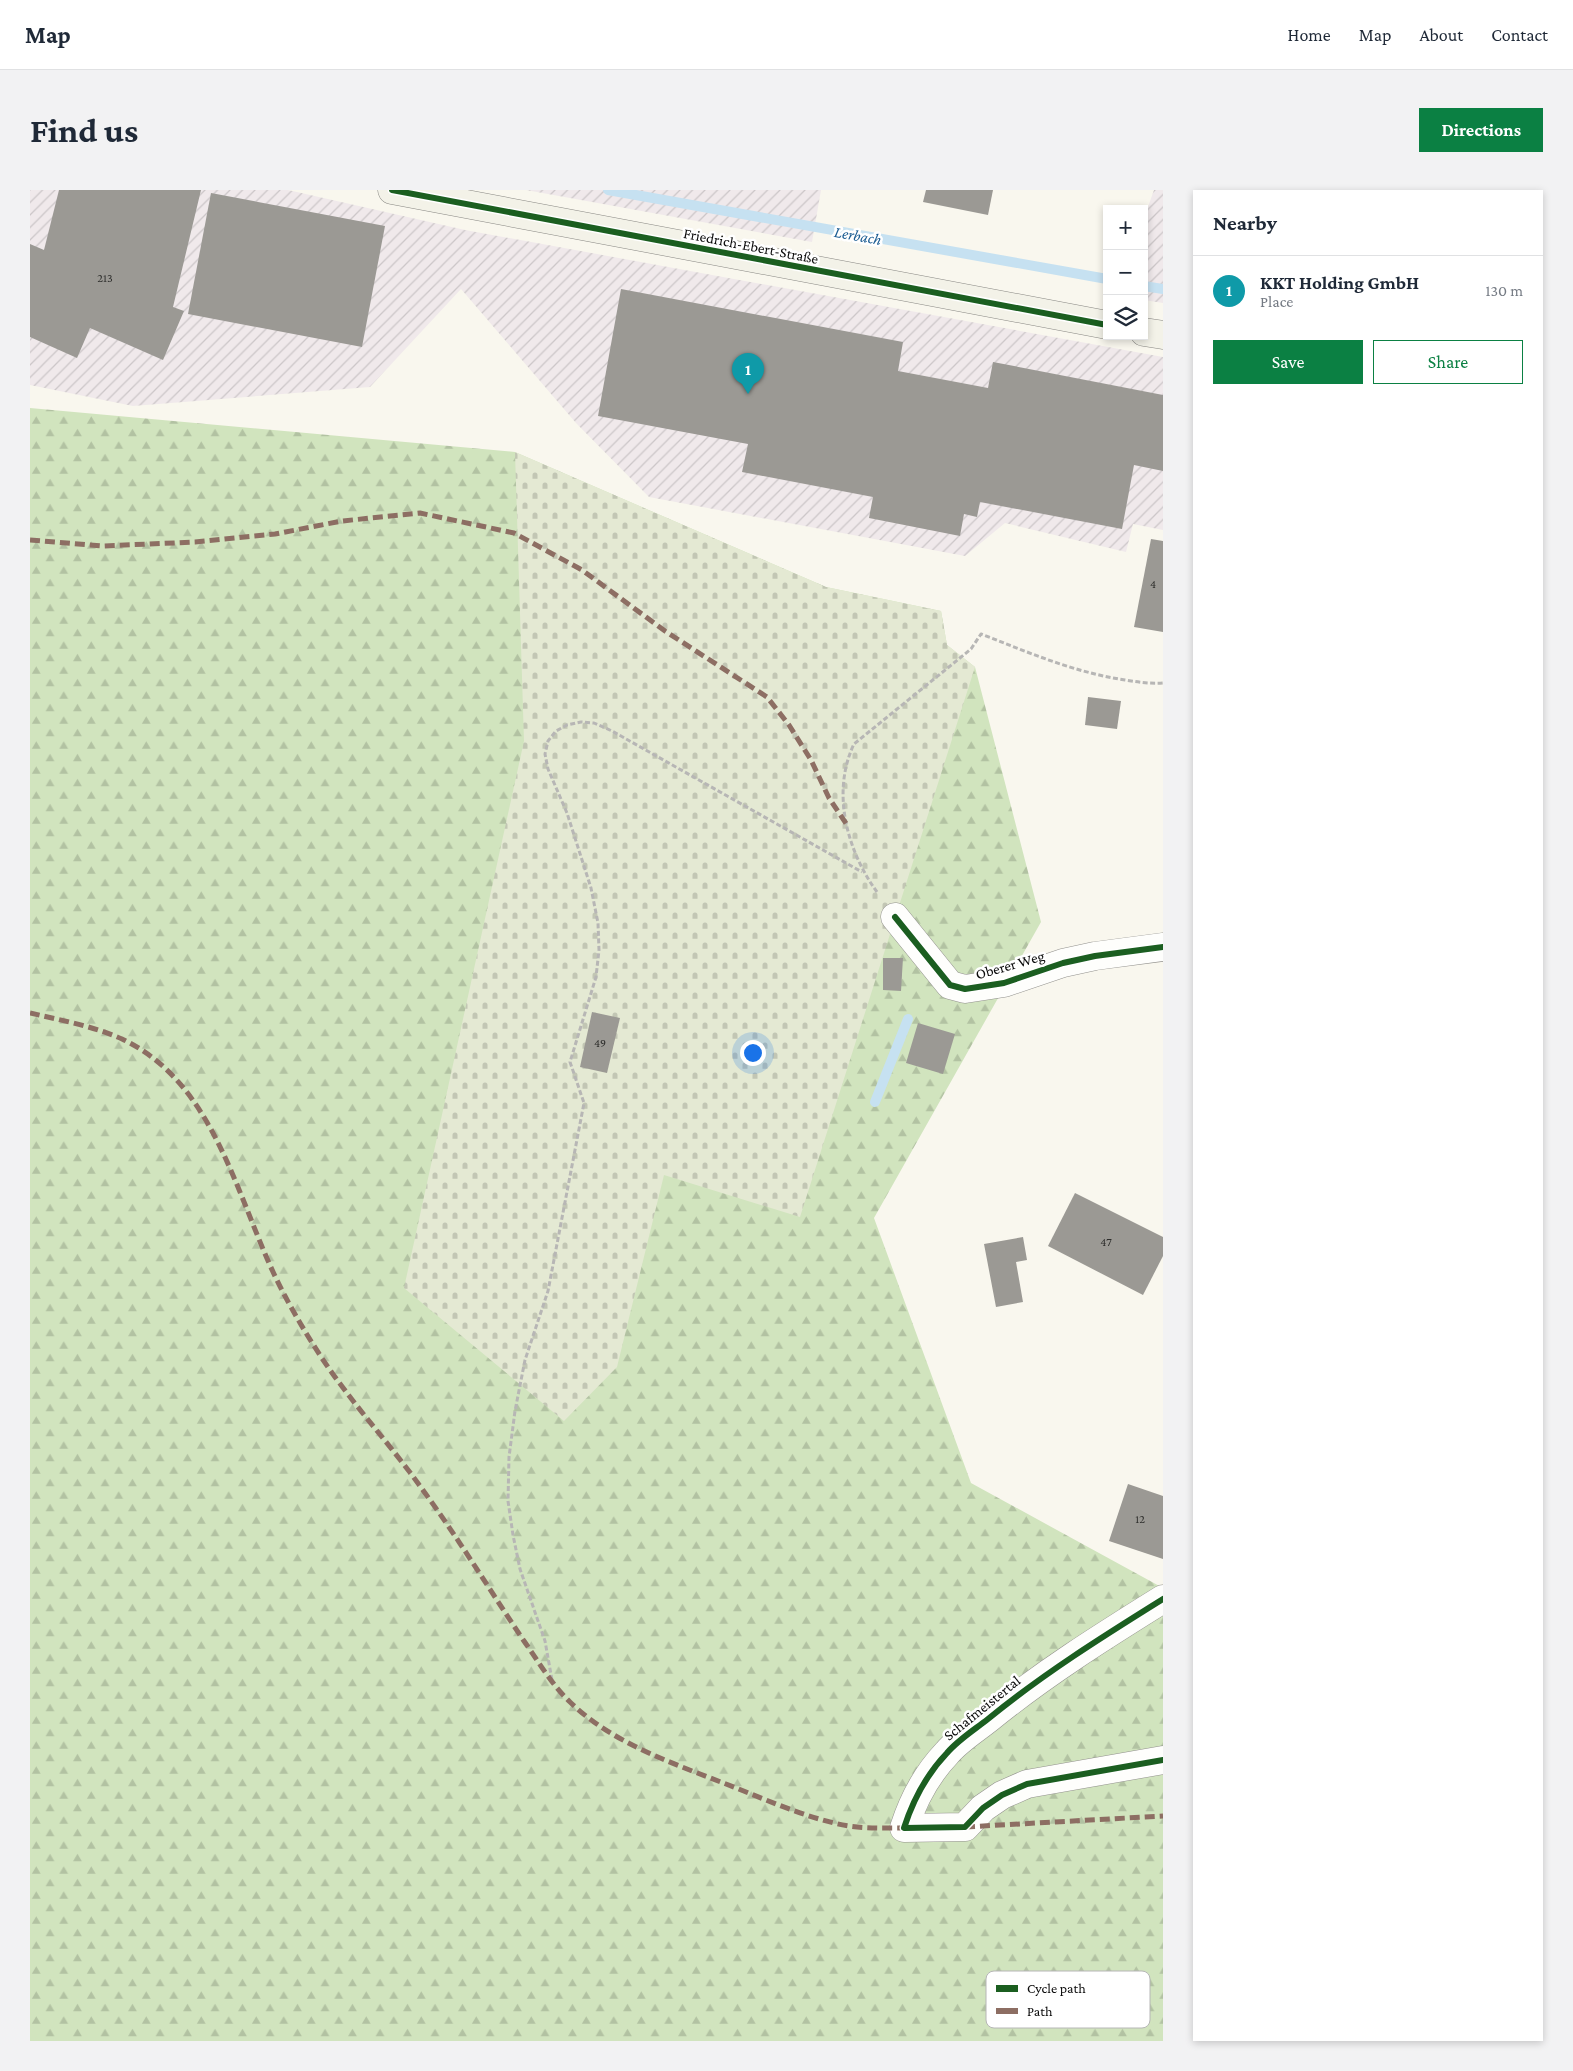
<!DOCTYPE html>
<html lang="en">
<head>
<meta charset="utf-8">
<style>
  :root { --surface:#fff; --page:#f2f2f3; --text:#1f2937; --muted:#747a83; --line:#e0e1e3; --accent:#0b8043 }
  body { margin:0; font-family:"Crimson Pro",serif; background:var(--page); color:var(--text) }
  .controls { position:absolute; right:15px; top:15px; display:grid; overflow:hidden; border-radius:0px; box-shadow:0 2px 8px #0003 }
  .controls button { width:45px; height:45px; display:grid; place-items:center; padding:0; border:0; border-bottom:1px solid var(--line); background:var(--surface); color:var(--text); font:25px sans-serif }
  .you { position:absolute; left:722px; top:862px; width:18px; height:18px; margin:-12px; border:4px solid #fff; border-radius:50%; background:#1a73e8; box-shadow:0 0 0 8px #1a73e833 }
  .badge { display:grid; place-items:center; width:32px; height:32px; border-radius:50%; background:var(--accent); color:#fff; font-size:16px; font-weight:700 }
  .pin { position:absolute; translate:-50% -41px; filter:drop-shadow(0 1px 2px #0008) }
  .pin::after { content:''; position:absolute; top:26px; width:18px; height:15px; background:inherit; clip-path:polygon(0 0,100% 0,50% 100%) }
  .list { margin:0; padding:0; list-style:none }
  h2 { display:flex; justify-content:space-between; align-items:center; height:65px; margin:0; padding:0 20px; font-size:21px }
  h2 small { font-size:16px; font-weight:400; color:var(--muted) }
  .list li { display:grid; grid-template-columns:32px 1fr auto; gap:15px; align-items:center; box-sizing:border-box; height:70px; padding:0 20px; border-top:1px solid var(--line) }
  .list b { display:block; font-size:19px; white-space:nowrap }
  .list p { margin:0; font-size:16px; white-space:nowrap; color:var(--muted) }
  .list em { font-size:16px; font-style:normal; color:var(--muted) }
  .actions { display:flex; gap:10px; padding:15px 20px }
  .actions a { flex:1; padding:11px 0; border:1px solid var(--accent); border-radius:0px; text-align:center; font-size:18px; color:var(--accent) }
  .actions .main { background:var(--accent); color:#fff }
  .icon { flex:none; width:28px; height:28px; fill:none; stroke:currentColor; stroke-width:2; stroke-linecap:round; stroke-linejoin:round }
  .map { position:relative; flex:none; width:1133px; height:1851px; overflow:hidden; border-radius:0px }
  header { display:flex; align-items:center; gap:30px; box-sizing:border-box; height:70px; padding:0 25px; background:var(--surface); border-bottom:1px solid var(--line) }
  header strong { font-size:24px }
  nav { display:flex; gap:28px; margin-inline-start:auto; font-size:18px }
  .intro { display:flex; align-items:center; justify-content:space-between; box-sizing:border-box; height:120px; padding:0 30px }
  h1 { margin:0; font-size:35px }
  .button { padding:12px 22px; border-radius:0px; background:var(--accent); color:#fff; font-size:18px; font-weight:700 }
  main { display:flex; gap:30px; padding:0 30px }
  aside { flex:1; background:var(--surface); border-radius:0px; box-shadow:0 2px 8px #0003 }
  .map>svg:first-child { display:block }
  .industrial { fill:url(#industrial-furrows) }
  .forest { fill:url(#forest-firs) }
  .cemetery { fill:url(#cemetery-stones) }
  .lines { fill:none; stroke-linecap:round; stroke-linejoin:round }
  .stream { stroke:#c6e1f1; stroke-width:10 }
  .building { fill:#9b9994 }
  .street-casing { stroke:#92918d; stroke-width:29 }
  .secondary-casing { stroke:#888783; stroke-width:29 }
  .path { stroke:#b7b6b5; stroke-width:3; stroke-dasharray:5 2.5; stroke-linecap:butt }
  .street { stroke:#fefefc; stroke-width:28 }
  .secondary { stroke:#f3f2e8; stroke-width:28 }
  .quiet { stroke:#8d6e63; stroke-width:5; stroke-dasharray:10 5; stroke-linecap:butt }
  .cycleway-casing { stroke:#fff; stroke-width:9 }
  .cycleway { stroke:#1b5e20; stroke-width:6 }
  .labels { text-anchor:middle; stroke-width:5; stroke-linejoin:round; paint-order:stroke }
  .number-label { font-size:12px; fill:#2e2e2c }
  .street-label { font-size:15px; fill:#0a0a0a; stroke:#fff }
  .water-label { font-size:16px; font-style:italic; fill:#1c5d93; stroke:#fff }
  .key { fill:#fff; stroke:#b6b6b6; stroke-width:1 }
  .key-label { font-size:14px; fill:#0a0a0a }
</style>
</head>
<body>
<header>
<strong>Map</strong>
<nav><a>Home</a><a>Map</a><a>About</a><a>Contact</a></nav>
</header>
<div class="intro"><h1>Find us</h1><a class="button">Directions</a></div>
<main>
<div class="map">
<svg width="1133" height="1851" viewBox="0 0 1133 1851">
  <defs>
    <pattern id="industrial-furrows" width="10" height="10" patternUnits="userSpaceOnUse" patternTransform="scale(1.25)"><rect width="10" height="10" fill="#f0e9eb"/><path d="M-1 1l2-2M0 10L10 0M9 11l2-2" fill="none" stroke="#ccc6c8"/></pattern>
    <pattern id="forest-firs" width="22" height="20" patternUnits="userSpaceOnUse" patternTransform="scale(1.25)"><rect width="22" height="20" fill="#d1e4be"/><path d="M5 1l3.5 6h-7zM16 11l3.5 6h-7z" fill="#b2c2a2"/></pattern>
    <pattern id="cemetery-stones" width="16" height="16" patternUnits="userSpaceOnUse" patternTransform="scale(1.25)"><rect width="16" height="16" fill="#e4e9d3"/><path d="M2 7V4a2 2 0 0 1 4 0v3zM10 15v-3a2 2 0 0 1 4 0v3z" fill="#c2c6b4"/></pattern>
  </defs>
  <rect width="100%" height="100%" fill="#f9f7ee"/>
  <g class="industrial">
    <polygon points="0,0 258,0 435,40 1133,167 1133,340 1103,334 1096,362 975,333 935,366 619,307 546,233 431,99 340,197 103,216 0,195"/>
    <polygon points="496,0 791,0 782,52"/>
    <polygon points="1124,0 1133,0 1133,113 1114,110 1114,28"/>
  </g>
  <polygon class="forest" points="0,218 485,262 796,397 911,421 917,455 945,477 1011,732 844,1028 941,1293 1133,1398 1133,1851 0,1851"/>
  <polygon class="cemetery" points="485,262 796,397 911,421 917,455 945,477 770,1027 634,985 587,1177 534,1231 374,1098 494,551"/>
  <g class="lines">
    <g class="stream">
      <polyline points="578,0 1077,89"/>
      <polyline points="1114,96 1133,99"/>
      <polyline points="845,912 878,829"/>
    </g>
  </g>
  <g class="building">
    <polygon points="29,0 171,0 143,117 154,121 133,170 60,138 47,168 0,147 0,54 14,60"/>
    <polygon points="896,0 963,0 958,25 893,12"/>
    <polygon points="181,3 355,36 332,157 158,124"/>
    <polygon points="591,99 873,152 868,181 958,198 963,172 1133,205 1133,281 1104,275 1092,339 950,312 947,327 934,324 930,346 839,328 843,307 712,282 718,254 568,226"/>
    <polygon points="1121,349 1133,351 1133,442 1104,437"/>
    <polygon points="1058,507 1091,511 1087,539 1055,535"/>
    <polygon points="853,768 873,768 871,801 853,800"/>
    <polygon points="562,822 590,828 577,883 550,877"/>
    <polygon points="888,833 925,844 913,884 876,873"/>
    <polygon points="1045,1003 1133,1047 1133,1066 1113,1105 1018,1056"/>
    <polygon points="993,1047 997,1070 986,1072 993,1112 966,1117 954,1054"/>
    <polygon points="1098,1294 1133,1306 1133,1369 1079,1351"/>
  </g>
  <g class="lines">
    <g class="street-casing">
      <g id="street">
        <polyline points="865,727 920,795 935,799 974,793 1033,773 1065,766 1133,757"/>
        <path d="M1133,1409C1072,1447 1013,1484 958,1529C944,1540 928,1550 917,1563C896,1585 883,1610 874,1638L935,1637L953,1618L972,1605L997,1594L1133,1570"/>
      </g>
    </g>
    <g class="secondary-casing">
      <g id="secondary">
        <polyline points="362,0 1077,135"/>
        <polyline points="1114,142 1133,145"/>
      </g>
    </g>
    <g class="path">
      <path d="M847,702C817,661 801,602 824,554L941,459L951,444C1000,463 1043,482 1095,490C1108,492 1120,494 1133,493"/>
      <polyline points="522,1490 515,1451 490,1379 483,1345 478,1311 479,1267 485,1221 495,1170 518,1101 554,913 540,872 566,787 569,760 568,733 561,698 537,623 518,579 515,564 518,551 526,541 537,535 551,532 564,533 582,541 832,682"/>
    </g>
    <use href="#street" class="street"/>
    <use href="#secondary" class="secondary"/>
    <g class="quiet">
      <polyline points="0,350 73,356 165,352 245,344 312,331 390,323 484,343 552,380 635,441 737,507 759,535 781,570 799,608 817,635"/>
      <path d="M0,823C30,830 63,836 92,849C190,895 208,1019 255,1106C270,1134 287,1162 305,1187C334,1227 367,1263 395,1303C430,1351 461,1402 494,1451C508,1471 522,1495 540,1512C582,1553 642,1573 696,1594C732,1608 767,1624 804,1633C827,1639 850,1638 874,1638"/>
      <polyline points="935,1637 1133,1626"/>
    </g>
    <g class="cycleway-casing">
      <g id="cycleway">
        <polyline points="362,0 1077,135"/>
        <polyline points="865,727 920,795 935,799 974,793 1033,773 1065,766 1133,757"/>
        <path d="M1133,1409C1072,1447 1013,1484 958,1529C944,1540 928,1550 917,1563C896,1585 883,1610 874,1638L935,1637L953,1618L972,1605L997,1594L1133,1570"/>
      </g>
    </g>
    <use href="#cycleway" class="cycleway"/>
  </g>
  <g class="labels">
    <g class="number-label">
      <text x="75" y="92">213</text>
      <text x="1123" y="398">4</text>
      <text x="570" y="857">49</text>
      <text x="1076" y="1056">47</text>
      <text x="1110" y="1333">12</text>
    </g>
    <g class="street-label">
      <text transform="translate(721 56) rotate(11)" y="5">Friedrich-Ebert-Straße</text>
      <text transform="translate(980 775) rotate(-16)" y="5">Oberer Weg</text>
      <text transform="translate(952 1518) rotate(-39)" y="5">Schafmeistertal</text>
    </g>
    <g class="water-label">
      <text transform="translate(828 45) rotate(10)" y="6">Lerbach</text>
    </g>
  </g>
  <rect x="956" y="1781" width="164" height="57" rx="8" class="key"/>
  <rect x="966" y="1795" width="22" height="7" fill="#1b5e20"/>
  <rect x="966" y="1818" width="22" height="6" fill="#8d6e63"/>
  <g class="key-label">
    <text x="997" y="1803">Cycle path</text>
    <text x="997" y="1826">Path</text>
  </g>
</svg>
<div class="controls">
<button>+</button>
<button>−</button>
<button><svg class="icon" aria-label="layers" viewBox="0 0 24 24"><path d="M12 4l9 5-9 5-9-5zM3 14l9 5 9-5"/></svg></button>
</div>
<div class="you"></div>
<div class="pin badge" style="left:718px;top:204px;background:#0f9aa8">1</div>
</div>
<aside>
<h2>Nearby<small></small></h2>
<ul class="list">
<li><span class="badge" style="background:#0f9aa8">1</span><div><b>KKT Holding GmbH</b><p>Place</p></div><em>130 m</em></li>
</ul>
<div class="actions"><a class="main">Save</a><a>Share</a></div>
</aside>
</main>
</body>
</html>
